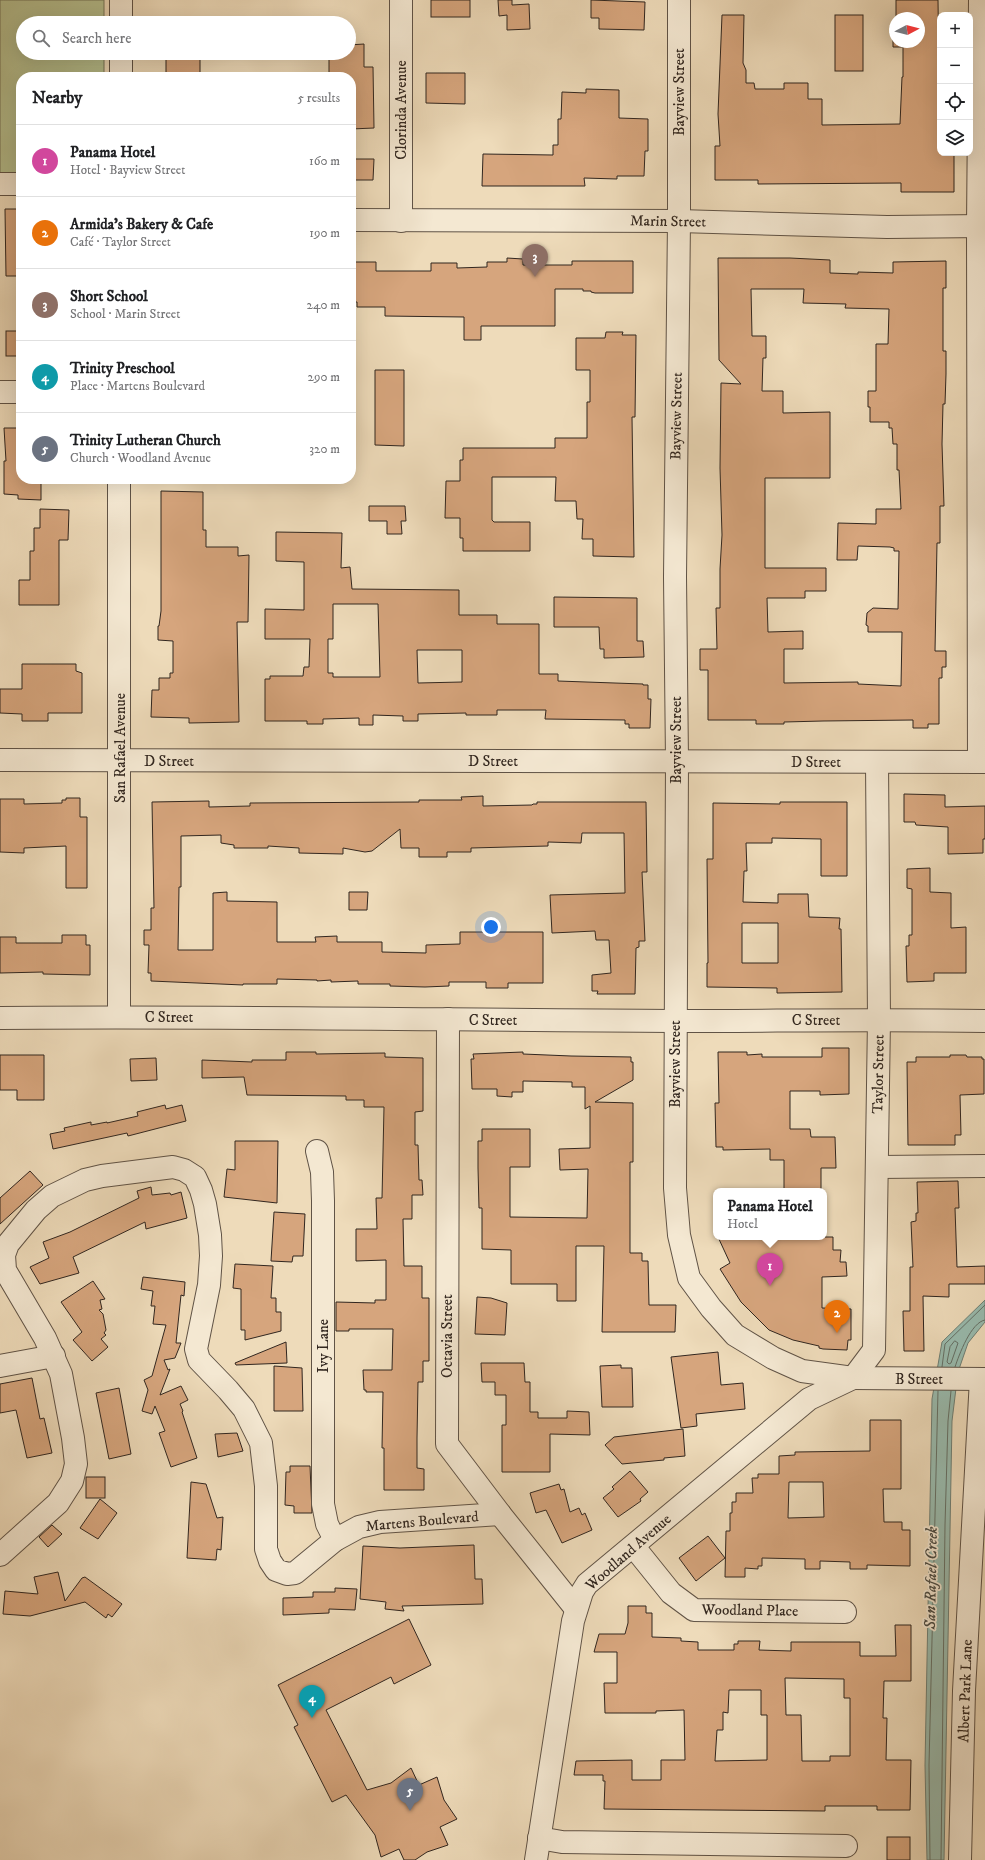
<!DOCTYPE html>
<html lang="en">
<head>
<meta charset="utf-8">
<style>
  :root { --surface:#fff; --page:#f6f6f6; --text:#202124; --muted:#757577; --line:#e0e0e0; --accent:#8f2418 }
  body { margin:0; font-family:"IM FELL DW Pica",serif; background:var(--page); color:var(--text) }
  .controls { position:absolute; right:12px; top:12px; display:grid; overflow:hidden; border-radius:8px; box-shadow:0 4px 16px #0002 }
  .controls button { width:36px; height:36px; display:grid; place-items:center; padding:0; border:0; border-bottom:1px solid var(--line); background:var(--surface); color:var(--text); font:20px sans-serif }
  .compass { position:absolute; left:889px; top:12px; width:36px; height:36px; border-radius:50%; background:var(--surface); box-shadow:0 4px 16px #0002; rotate:83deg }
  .you { position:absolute; left:491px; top:927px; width:14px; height:14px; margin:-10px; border:3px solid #fff; border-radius:50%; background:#1a73e8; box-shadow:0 0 0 6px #1a73e833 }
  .badge { display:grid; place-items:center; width:26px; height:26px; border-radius:50%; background:var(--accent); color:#fff; font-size:13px; font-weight:700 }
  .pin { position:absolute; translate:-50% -33px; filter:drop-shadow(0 1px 2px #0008) }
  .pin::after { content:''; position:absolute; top:21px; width:14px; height:12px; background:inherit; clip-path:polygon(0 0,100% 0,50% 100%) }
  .popup { position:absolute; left:713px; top:1188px; width:114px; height:52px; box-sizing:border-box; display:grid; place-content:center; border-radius:8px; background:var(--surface); filter:drop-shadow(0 1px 3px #0005); font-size:13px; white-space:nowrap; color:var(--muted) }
  .popup b { font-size:15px; color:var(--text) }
  .popup::after { content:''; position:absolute; left:50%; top:100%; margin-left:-8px; border:8px solid transparent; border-top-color:var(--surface) }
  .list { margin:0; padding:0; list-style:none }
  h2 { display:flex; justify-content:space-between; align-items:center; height:52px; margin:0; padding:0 16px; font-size:17px }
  h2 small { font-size:13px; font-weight:400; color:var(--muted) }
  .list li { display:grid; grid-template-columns:26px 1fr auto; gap:12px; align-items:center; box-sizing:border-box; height:72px; padding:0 16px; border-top:1px solid var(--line) }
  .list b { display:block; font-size:15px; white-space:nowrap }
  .list p { margin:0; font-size:13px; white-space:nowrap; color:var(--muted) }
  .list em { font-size:13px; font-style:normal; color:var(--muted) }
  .icon { flex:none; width:22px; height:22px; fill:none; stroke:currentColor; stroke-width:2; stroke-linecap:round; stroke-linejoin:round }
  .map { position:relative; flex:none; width:985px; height:1860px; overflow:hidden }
  .search { position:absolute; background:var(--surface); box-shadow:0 4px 16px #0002; left:16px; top:16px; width:340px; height:44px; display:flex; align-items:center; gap:10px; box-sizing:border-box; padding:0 14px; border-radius:22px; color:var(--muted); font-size:15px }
  .panel { position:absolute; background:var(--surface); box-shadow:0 4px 16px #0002; left:16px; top:72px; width:340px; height:412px; border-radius:16px }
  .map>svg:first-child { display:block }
  .green { fill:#b6c191; stroke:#747458 }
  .water { fill:#99bbae; stroke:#6f7f75 }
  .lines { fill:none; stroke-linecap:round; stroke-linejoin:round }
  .shore { stroke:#657066; stroke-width:1 }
  .building { fill:#d6a57d; stroke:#31261f; fill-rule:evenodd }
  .minor-casing { stroke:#605346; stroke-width:24 }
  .minor { stroke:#f4e8d2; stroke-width:22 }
  .labels { text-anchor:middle; stroke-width:3.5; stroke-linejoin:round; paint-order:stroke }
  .street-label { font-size:15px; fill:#31261f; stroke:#f4e8d2 }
  .water-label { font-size:16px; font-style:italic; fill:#4b4b43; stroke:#f4e8d2 }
</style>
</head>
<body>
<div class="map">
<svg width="985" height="1860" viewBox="0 0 985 1860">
  <rect width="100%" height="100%" fill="#eedbba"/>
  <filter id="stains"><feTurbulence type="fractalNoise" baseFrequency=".005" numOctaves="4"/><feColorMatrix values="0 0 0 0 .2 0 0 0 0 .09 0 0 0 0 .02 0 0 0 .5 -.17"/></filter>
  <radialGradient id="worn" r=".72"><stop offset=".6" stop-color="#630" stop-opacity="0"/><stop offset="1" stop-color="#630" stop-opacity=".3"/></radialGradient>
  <polygon class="green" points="0,0 104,0 104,23 23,23 23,53 104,53 104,77 21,77 21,176 0,176"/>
  <polygon class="water" points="985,1300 985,1322 968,1343 958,1372 952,1421 944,1860 927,1860 925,1765 932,1399 942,1342"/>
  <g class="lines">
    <g class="shore">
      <polygon points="955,1341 958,1343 951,1363 949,1364 947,1362 950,1347"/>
      <polyline points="942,1367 945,1344 985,1305"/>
      <path d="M955,1367C959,1355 971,1322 985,1320"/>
      <polyline points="930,1860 929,1765 938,1391"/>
      <polyline points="941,1860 945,1525 948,1421 951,1391"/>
    </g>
  </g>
  <g class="building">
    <rect x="431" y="0" width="39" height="17"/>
    <polygon points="498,0 512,0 512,5 529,4 530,29 507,30 507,15 499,16"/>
    <polygon points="591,0 645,2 644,30 599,29 599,18 591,18"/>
    <polygon points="896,0 938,0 940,153 954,153 954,192 901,192 901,183 758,184 758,180 715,180 715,146 720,146 718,114 722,15 744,15 743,63 746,70 746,83 754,83 755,89 784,89 784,83 808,83 808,99 822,99 822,125 900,124 902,77 903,77 903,47 893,47 893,24 895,24 895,42 919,42 919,18 896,18"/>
    <rect x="835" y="15" width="28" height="56"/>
    <polygon points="364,44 364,67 373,67 374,128 351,129 351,77 329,77 329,53 349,53 349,45"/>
    <rect x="166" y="53" width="34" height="24"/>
    <polygon points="426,73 465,73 465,104 426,103"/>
    <polygon points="586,89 619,90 619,118 648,119 648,151 645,151 644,176 617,176 617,179 584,178 585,186 482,186 483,154 553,155 553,145 558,145 558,119 561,119 562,92 586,93"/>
    <polygon points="351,159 374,159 373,180 351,180"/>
    <polygon points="5,209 21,209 21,276 6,276"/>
    <polygon points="507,258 523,259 523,265 572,265 572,261 633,261 633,293 595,293 591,292 591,291 583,291 583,289 555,289 555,326 481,326 481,340 464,340 464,317 385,316 385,307 357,307 357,302 351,302 351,262 376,262 376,271 431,271 431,263 457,263 457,268 487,267 487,262 507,262"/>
    <path d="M718,258H790L830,260V273L858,274V272L893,273V262L946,261V288H943V351H946V374L945,404H943L942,444L944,506H940V543H937L935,651H946V667H942V678H939V724H928V728H913V720L823,721L784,722V724H756V720H708V670H700V649H717L716,608H720V569L722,535L720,468L721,383L741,384L719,360ZM751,289H804L803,303L846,304L845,308L889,309L888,344H876V391H868V407H870V422H889V428H892L893,444H897V470H899L901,509H876V524L838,523L837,560H857L858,546L890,547L894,548V551H899L898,609L873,608L867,613L866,625L868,626V632H902L901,686L858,684V682L784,683V649H803V631L768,632L767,598H805V591H826V568H765V478H830V412L783,413V391H762L763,358H766V336H752Z"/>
    <rect x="6" y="331" width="15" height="25"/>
    <polygon points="606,332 623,332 622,335 636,335 635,417 632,417 634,557 593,556 593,539 582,539 583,519 577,519 576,501 555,501 556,477 492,477 492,520 494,522 530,522 530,551 463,551 463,538 460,538 460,518 445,518 446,481 460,481 460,460 463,460 463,448 555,448 555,438 587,438 587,402 590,402 590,370 576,370 576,338 605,338"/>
    <polygon points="375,370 404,370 404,446 375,445"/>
    <polygon points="4,428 21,428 21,479 41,479 41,500 18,499 18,495 4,494 4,461 6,461"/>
    <polygon points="161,491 203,492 203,530 206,530 206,547 238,547 238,556 249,555 248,622 237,622 239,722 189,723 189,718 151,717 152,690 159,690 159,678 170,678 170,673 173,673 173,641 158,640 158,626 159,626 161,611"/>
    <polygon points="369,506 405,506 406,521 401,521 402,534 387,534 387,521 369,521"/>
    <polygon points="40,509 69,510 68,540 59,540 59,605 19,605 19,580 30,580 30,551 34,551 34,528 40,528"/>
    <path d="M276,532L342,533L341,568L350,567L352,589L459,590V615H497V624H539V674H558V681L643,684V685H648V699H651L650,728H629V724H625V720L545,719L546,710H497V715H466V713L418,714V721H403V716L373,715V725H359V718L323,719V724H307V721H265V679H270V676H303L304,667H309L310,639H265V609L304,610V562L276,561ZM333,604H378L380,677H333V673H328V639H333ZM417,650H462V682L418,683Z"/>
    <polygon points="554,597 637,598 637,641 643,641 644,657 604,658 604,649 600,649 599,627 554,627"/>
    <polygon points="22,664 76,664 76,671 82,673 82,713 48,713 48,721 22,721 22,714 0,713 0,689 22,689"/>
    <polygon points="904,794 945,795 945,807 985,806 985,839 983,839 983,853 948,854 948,827 916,825 915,822 904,822"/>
    <polygon points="483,796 483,806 532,805 533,804 537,804 537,802 646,802 647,872 642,872 645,941 639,941 639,947 636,948 635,994 597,994 598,991 592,991 592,975 611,973 609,940 596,940 595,931 552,933 550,895 625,893 624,833 582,833 581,843 548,842 548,846 471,848 471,852 447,852 447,857 419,857 419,848 401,848 400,829 372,851 365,852 343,848 343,854 299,853 299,848 268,846 268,848 234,848 234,845 221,843 221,835 181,836 181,887 179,887 178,950 213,950 213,893 227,892 227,901 277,902 277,942 316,942 315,937 337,936 337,942 382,942 382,952 426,953 426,945 460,944 460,932 543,932 543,983 508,983 508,988 486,988 486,982 449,982 449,986 425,987 390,986 390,984 358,984 358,981 331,982 331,980 317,981 317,980 277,979 277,984 243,984 243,985 151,981 151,973 148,973 149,945 144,945 144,930 151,930 151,908 154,908 152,802 209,801 209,807 250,806 250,803 419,802 419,800 462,800 461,797"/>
    <polygon points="66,798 80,798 80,817 87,817 87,888 66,888 66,846 24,848 24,853 0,852 0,799 24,799 24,804 62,803 62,800 66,800"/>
    <path d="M780,802H847V876H821V839L772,838V843H746L747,871H744L743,902L778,903V894H808L809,917L840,918L839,929H841L842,992L777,993V988L707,987V963H708L707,859H713V803L780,804ZM742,923H778V963H742Z"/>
    <polygon points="930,868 930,892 951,893 951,928 966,927 966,973 934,973 934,981 907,982 906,946 909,946 909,935 912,935 912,889 907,888 907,869"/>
    <polygon points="349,892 368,892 367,910 349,910"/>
    <polygon points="62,935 86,935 86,945 90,945 90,975 43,974 43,972 0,973 0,937 16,937 16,943 62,943"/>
    <polygon points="822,1048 849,1048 849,1094 820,1095 820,1091 790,1091 790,1129 810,1129 811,1137 835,1137 836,1168 821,1168 821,1191 784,1191 784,1160 770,1160 770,1149 723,1150 723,1147 716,1147 715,1103 719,1103 718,1052 747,1052 747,1055 762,1054 762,1057 822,1057"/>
    <polygon points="286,1052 316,1052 316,1054 385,1053 385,1057 423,1058 423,1111 415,1112 415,1145 418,1145 419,1180 422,1180 423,1195 412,1195 412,1219 403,1219 404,1266 422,1266 422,1298 429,1298 429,1361 423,1361 423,1382 418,1382 417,1438 417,1468 424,1469 424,1490 384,1490 384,1448 382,1448 383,1392 366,1392 366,1390 364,1390 363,1370 392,1370 393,1329 349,1329 349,1331 336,1331 336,1302 375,1303 375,1300 386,1300 386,1260 356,1261 356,1229 377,1229 376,1198 382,1198 384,1107 364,1107 364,1100 346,1100 346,1096 247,1095 244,1077 202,1078 202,1060 252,1062 252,1060 286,1060"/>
    <polygon points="523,1052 523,1054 571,1056 631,1057 631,1062 633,1062 633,1080 595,1102 633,1103 633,1162 630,1162 630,1253 642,1253 642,1261 648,1261 649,1305 676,1305 675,1332 602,1332 604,1246 576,1246 576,1301 557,1301 557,1284 511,1284 511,1250 482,1249 482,1208 479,1208 478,1168 478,1141 482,1141 482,1129 530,1129 530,1167 510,1167 510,1217 587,1218 588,1169 560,1170 559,1149 590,1148 590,1106 585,1109 585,1087 572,1087 572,1082 523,1081 523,1092 512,1092 512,1097 497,1096 497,1089 472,1089 471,1059 474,1059 473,1054"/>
    <polygon points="0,1055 44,1055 44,1100 17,1100 17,1090 0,1090"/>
    <polygon points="950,1055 966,1055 967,1057 982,1057 982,1059 984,1059 984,1094 960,1095 961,1135 955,1135 955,1145 908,1145 907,1062 916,1062 916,1057 950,1057"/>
    <polygon points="156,1058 157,1080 131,1081 130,1059"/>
    <polygon points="165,1105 166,1109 182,1105 186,1121 128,1136 127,1133 53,1149 50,1134 65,1131 64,1128 91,1122 91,1125 107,1122 107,1123 138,1116 137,1112"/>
    <polygon points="235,1141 278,1141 277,1203 224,1197 227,1169 235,1170"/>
    <polygon points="30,1171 43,1185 0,1224 0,1198"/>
    <polygon points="958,1181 959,1208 955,1208 957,1267 985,1266 985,1284 949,1284 949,1297 923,1296 924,1351 904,1351 903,1311 910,1311 910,1267 913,1267 911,1222 916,1221 916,1213 918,1213 917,1182"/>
    <polygon points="151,1187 152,1195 170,1193 171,1195 181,1192 187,1218 146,1229 145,1222 73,1257 79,1273 40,1284 30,1267 49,1258 43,1242 70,1232 139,1198 137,1191"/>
    <polygon points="274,1212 305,1214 303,1256 293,1256 292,1262 271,1261"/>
    <polygon points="718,1237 833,1237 833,1250 841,1250 840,1262 846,1262 847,1276 822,1277 822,1308 851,1309 851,1340 848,1340 847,1350 823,1349 819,1348 819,1346 793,1340 769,1330 741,1302 720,1269 730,1263"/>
    <polygon points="235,1264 273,1266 271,1298 276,1298 276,1312 281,1312 281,1331 245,1340 245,1330 241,1330 241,1289 233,1288"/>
    <polygon points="143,1277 185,1282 184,1296 181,1295 176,1343 181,1343 175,1358 164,1360 168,1370 170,1369 160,1395 181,1386 188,1400 180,1404 183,1411 182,1412 197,1458 171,1467 159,1433 165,1431 155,1406 152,1414 142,1411 148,1390 144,1380 152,1376 166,1325 153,1324 155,1306 151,1306 153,1291 141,1289"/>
    <polygon points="93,1281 105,1299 100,1300 102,1309 99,1310 103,1314 106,1330 104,1333 106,1335 101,1339 108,1347 92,1361 73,1340 82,1332 61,1302"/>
    <polygon points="477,1297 491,1298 507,1303 505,1335 475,1334"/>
    <polygon points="286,1342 287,1363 236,1365 235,1363"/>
    <polygon points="718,1352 721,1385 743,1383 745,1409 696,1414 697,1426 681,1428 671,1357"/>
    <polygon points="481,1363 524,1363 525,1382 530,1382 530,1412 538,1412 538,1418 567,1418 567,1411 589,1412 590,1435 550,1434 550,1472 502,1472 502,1425 506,1425 506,1395 495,1395 495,1382 482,1382"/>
    <polygon points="621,1365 621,1368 632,1368 633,1407 602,1407 600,1366"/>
    <polygon points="274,1366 302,1368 303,1411 274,1411"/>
    <polygon points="32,1378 40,1419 44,1418 52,1453 27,1458 16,1410 0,1413 0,1384"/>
    <polygon points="119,1388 131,1454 109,1459 96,1393"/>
    <path d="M870,1420H901V1489H883L884,1522H902V1530H910V1566L867,1565V1569H850V1562L820,1561V1569H805V1559L762,1558V1566H758V1569L745,1568V1577H725L726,1531H730V1513H732V1502H736V1493H753L752,1478H758V1474H779V1456L795,1455V1452L870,1451ZM789,1482H823L824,1517L788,1518Z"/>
    <polygon points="683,1429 685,1456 664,1458 664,1460 622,1464 605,1445 614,1437"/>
    <polygon points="237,1433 243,1451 218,1457 215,1434"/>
    <polygon points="290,1466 310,1466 312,1513 294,1513 294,1506 285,1505 286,1472 290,1472"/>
    <polygon points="630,1471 648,1492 640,1499 641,1501 618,1517 603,1498 614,1489 612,1487"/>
    <rect x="86" y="1477" width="19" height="21"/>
    <polygon points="191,1482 206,1484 217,1518 223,1517 221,1550 217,1549 216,1560 187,1558"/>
    <polygon points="559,1484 561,1490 564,1489 570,1512 579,1508 582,1515 585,1513 592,1530 562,1543 546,1510 536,1513 530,1493"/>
    <polygon points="100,1499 117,1513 98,1539 80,1528"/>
    <polygon points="52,1525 62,1534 48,1547 39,1537"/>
    <polygon points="708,1536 725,1558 696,1581 679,1558"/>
    <polygon points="474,1545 475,1579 482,1579 483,1604 402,1606 404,1611 385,1609 386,1602 360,1599 363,1546 400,1548"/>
    <polygon points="58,1572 65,1601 82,1578 85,1577 122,1604 112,1617 108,1614 106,1618 85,1602 30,1616 3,1614 5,1591 38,1594 34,1577"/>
    <polygon points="335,1588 357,1589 355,1610 329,1609 329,1613 283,1615 283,1598 313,1597 313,1592 335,1592"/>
    <path d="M628,1606H646V1613H652V1637L681,1638V1641L698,1642V1650H734V1644H738V1641H760L759,1650L791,1651V1642H860V1656H896L895,1625H911V1681H884L883,1718H887L886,1760H911L910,1810H877V1806H825V1811L604,1809L605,1781H603V1775H574L576,1761L632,1760V1780H661V1760H685L684,1710L656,1711V1713H605L604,1683H617V1652H594L599,1634H625L628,1623ZM785,1678L844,1679V1698H850V1756H830V1761H802L801,1715H786ZM729,1690H761V1715H767V1760L715,1761L717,1730H723V1712L728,1713Z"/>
    <polygon points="409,1619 431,1665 394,1684 391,1677 326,1710 367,1790 391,1783 411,1768 419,1785 437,1777 444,1800 457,1819 440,1827 448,1845 427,1852 415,1860 404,1860 399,1849 381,1857 375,1835 346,1795 332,1802 294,1727 298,1725 278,1685"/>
    <rect x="887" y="1837" width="23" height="23"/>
  </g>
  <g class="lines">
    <g class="minor-casing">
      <g id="minor">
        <polyline points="679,0 679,221 675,577 677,761 675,1188 679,1235 689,1278 711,1308 735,1335 773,1358 802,1371 853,1378 985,1379"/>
        <polyline points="121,23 121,0"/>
        <polyline points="121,77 121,53"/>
        <polyline points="0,184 21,184"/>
        <polyline points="351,220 679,221 887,227 985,226"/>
        <polyline points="401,221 401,0"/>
        <polyline points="0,392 21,392"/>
        <polyline points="0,760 985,762"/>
        <polyline points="979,762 978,226 980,0"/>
        <polyline points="119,1017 119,479"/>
        <path d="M0,1018C224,1016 449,1020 673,1021C777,1021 881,1019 985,1021"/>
        <polyline points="448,1019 447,1444 500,1514 576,1609"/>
        <polyline points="317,1151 322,1172 323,1201 323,1504 327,1524 335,1540"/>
        <polyline points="878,1167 985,1166"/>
        <polyline points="0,1366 54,1356"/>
        <polyline points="634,1547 671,1593 694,1610 845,1612"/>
        <polyline points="0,1555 58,1503 72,1481 76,1464 73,1438 61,1374 45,1338 5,1270 4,1255 8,1244 36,1210 52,1196 85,1180 102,1176 173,1167 184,1170 195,1177 201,1190 205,1204 210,1235 211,1256 209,1285 196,1349 199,1360 228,1390 244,1409 261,1443 266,1486 266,1549 270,1561 276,1570 287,1574 295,1573 335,1540 359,1527 380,1522 500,1514"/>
        <polyline points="539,1838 562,1842 846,1846"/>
        <polyline points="536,1860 573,1621 582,1592 587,1584 809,1399 853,1378 874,1350 879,1019 877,762"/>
        <polyline points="960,1860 964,1691 981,1379"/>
      </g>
    </g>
    <use href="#minor" class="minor"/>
  </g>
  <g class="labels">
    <g class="street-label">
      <text transform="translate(679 92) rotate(-90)" y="5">Bayview Street</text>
      <text transform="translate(401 110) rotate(-90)" y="5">Clorinda Avenue</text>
      <text transform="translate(668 221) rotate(1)" y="5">Marin Street</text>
      <text transform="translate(676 416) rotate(-89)" y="5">Bayview Street</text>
      <text transform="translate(676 740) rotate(-90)" y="5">Bayview Street</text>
      <text transform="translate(120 748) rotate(-90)" y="5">San Rafael Avenue</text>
      <text x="169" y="766">D Street</text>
      <text x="493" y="766">D Street</text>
      <text x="816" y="767">D Street</text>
      <text x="169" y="1022">C Street</text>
      <text x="493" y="1025">C Street</text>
      <text x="816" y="1025">C Street</text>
      <text transform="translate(675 1064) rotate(-90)" y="5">Bayview Street</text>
      <text transform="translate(878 1074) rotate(-89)" y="5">Taylor Street</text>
      <text transform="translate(447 1336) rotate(-90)" y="5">Octavia Street</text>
      <text transform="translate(323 1346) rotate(-90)" y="5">Ivy Lane</text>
      <text x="919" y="1384">B Street</text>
      <text transform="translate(422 1521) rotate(-5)" y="5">Martens Boulevard</text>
      <text transform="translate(628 1552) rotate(-41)" y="5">Woodland Avenue</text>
      <text transform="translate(750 1610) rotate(1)" y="5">Woodland Place</text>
      <text transform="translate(965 1691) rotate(-88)" y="5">Albert Park Lane</text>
    </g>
    <g class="water-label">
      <text transform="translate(930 1578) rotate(-89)" y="6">San Rafael Creek</text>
    </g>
  </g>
  <rect width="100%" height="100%" filter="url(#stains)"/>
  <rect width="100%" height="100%" fill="url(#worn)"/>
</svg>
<div class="controls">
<button>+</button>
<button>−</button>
<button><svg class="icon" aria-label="locate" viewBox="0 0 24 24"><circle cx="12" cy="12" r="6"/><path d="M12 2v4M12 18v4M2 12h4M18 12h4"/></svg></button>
<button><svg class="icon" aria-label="layers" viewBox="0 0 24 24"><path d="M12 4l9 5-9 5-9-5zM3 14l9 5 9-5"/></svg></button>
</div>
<svg class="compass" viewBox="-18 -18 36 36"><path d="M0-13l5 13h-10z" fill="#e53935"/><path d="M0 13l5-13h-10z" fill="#757577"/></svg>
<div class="you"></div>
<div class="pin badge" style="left:770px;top:1286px;background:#d1479c">1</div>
<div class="popup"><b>Panama Hotel</b>Hotel</div>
<div class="pin badge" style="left:837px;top:1333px;background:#e8710a">2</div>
<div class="pin badge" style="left:535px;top:277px;background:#8d6e63">3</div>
<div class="pin badge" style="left:312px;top:1718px;background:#0f9aa8">4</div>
<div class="pin badge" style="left:410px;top:1811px;background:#6b7280">5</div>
<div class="search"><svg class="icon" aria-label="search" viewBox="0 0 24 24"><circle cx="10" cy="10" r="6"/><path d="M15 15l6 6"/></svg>Search here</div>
<section class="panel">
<h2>Nearby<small>5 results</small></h2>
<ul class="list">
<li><span class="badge" style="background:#d1479c">1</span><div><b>Panama Hotel</b><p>Hotel · Bayview Street</p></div><em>160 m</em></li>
<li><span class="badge" style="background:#e8710a">2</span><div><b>Armida's Bakery &amp; Cafe</b><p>Café · Taylor Street</p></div><em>190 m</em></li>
<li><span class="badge" style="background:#8d6e63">3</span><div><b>Short School</b><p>School · Marin Street</p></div><em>240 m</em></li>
<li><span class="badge" style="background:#0f9aa8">4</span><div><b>Trinity Preschool</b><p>Place · Martens Boulevard</p></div><em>290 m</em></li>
<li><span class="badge" style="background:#6b7280">5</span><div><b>Trinity Lutheran Church</b><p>Church · Woodland Avenue</p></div><em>320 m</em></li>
</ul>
</section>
</div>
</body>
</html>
